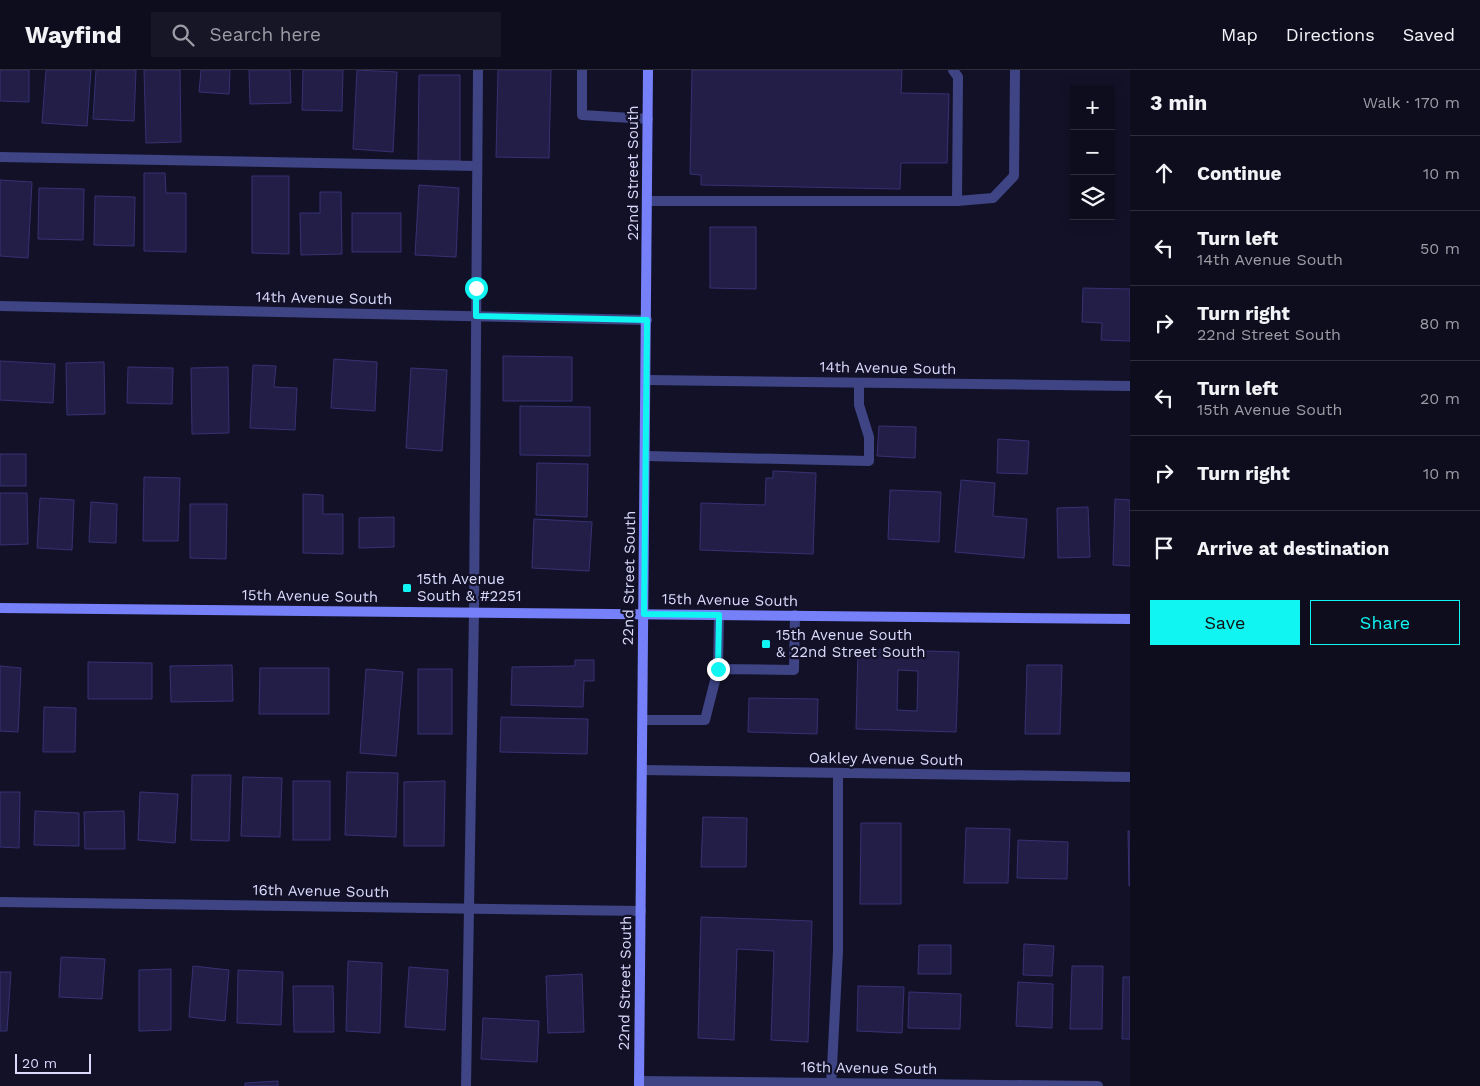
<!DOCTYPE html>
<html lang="en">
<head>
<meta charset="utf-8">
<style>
  :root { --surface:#0e0d1e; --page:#171627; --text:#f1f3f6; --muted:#9b9ca4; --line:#2e2d3c; --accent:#10f4f2 }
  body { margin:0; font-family:"Work Sans",sans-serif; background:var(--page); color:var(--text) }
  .controls { position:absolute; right:15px; top:15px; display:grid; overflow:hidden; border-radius:0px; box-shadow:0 2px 12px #0003 }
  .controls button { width:45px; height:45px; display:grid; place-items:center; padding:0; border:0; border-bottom:1px solid var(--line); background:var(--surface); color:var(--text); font:25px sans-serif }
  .scale { position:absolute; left:15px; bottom:12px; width:76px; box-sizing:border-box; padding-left:5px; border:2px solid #dbdafd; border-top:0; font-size:14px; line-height:18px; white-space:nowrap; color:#dbdafd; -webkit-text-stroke:4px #131128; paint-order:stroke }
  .stop { position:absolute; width:15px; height:15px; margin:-11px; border:4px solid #10f4f2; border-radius:50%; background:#fff }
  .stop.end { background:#10f4f2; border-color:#fff; box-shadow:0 1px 5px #0008 }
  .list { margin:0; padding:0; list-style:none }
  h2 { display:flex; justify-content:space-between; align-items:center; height:65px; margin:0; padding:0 20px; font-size:21px }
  h2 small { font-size:16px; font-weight:400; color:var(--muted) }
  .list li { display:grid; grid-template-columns:32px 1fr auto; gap:15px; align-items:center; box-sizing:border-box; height:75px; padding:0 20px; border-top:1px solid var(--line) }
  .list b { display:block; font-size:19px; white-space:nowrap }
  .list p { margin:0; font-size:16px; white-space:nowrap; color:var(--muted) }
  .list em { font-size:16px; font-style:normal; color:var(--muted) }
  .actions { display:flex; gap:10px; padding:15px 20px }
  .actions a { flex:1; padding:11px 0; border:1px solid var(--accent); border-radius:0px; text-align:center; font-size:18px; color:var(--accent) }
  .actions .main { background:var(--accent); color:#111 }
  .icon { flex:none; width:28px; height:28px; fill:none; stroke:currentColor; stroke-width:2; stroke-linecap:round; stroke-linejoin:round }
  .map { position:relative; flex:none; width:1130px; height:1016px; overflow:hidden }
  header { display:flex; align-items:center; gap:30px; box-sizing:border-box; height:70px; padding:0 25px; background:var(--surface); border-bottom:1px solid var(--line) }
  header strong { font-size:24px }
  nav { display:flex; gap:28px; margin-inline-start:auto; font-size:18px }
  .search { width:350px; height:45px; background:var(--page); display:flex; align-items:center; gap:12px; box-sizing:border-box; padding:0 18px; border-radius:0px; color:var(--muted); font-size:19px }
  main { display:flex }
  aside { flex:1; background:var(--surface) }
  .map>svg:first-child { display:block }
  .building { fill:#221e48; stroke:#373173; fill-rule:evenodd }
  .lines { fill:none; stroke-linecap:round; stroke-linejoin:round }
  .lane { stroke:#3f4485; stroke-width:10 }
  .street { stroke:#3f4485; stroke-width:10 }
  .secondary { stroke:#7681f9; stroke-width:10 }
  .route { stroke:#10f4f2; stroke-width:6 }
  .poi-dot { fill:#10f4f2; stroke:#131128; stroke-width:2 }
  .labels { text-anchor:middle; stroke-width:4.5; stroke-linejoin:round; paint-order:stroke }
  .street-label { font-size:15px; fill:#dbdafd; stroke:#131128 }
  .poi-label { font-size:15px; fill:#dbdafd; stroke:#131128; text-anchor:start }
</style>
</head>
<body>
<header>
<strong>Wayfind</strong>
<div class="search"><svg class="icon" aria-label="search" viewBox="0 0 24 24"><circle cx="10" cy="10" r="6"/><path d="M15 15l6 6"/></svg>Search here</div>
<nav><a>Map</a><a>Directions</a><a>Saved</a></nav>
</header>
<main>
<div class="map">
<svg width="1130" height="1016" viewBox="0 0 1130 1016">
  <rect width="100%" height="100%" fill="#131128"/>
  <g class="building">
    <polygon points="0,0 29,0 29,32 0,31"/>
    <polygon points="46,0 91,0 87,56 42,53"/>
    <polygon points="96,0 136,0 134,51 93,49"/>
    <polygon points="144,0 180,0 181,72 146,73"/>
    <polygon points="201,0 230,0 229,24 199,22"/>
    <polygon points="249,0 290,0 291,33 250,34"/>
    <polygon points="303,0 343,0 342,41 302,40"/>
    <polygon points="357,0 397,2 393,82 353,79"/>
    <polygon points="498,0 551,0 549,88 496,87"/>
    <polygon points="692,0 902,0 901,23 949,24 947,93 901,93 900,119 701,115 701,105 690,104"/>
    <polygon points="419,5 460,5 460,91 418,90"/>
    <polygon points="144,103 165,103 166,123 186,123 186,182 144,181"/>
    <polygon points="252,106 289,106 289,184 252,183"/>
    <polygon points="0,110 32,112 28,188 0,186"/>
    <polygon points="419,115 459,118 456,187 415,185"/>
    <polygon points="39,118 84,119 83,170 38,169"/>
    <polygon points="320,122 341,122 342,184 301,185 300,143 320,143"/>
    <polygon points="95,126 135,127 134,176 94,175"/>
    <rect x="352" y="143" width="49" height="39"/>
    <polygon points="710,157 756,157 756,219 710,218"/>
    <polygon points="1083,218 1130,219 1130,271 1101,270 1102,253 1082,252"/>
    <polygon points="503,286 572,287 572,331 503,331"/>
    <polygon points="334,289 377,292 375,341 331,338"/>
    <polygon points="0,291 55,294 53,333 0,330"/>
    <polygon points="104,292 105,344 67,345 66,293"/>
    <polygon points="253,295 276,296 274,317 297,318 295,360 250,358"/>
    <polygon points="128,297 173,298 172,334 127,333"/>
    <polygon points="228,297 229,363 192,364 191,298"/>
    <polygon points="411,298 447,300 442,381 406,378"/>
    <polygon points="520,336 590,337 590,386 520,385"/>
    <polygon points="879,356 916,357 915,388 877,386"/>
    <polygon points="998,369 1029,371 1027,404 997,403"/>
    <rect x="0" y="384" width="26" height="32"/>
    <polygon points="537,393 588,394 587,447 536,445"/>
    <polygon points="773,401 816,403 813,484 700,480 701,433 765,435 766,408 773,408"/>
    <polygon points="144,407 180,408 178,471 143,471"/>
    <polygon points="961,410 995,413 993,446 1027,449 1024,488 955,482"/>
    <polygon points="890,420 941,422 939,472 888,469"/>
    <polygon points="0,423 27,423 28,474 0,475"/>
    <polygon points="303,424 323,425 323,444 343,444 343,484 303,483"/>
    <polygon points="40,428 74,430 72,480 37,478"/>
    <polygon points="1115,429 1130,430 1130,496 1113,495"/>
    <polygon points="91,432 117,434 116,473 89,472"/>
    <polygon points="190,434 227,434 226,489 190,488"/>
    <polygon points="1088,437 1090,487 1058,488 1057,438"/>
    <polygon points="394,447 394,477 359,478 359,448"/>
    <polygon points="534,449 592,452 589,501 532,498"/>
    <path d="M858,579L959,582L956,662L856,659ZM898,600L918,601L917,641L897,640Z"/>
    <polygon points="575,590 594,590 594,611 584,611 583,637 511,635 512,597 575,596"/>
    <polygon points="88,592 152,593 152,629 88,629"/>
    <polygon points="232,595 233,631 171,632 170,596"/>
    <polygon points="1027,595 1062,595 1060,664 1025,664"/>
    <polygon points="0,596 21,598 18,662 0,661"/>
    <polygon points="260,598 329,598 329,644 259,644"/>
    <polygon points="366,599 403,602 396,686 360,683"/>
    <rect x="418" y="599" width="34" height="65"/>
    <polygon points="749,628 818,629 817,664 748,662"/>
    <polygon points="44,637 76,638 75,682 43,682"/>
    <polygon points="501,647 588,649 587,684 500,682"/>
    <polygon points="347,702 398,703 396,767 345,765"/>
    <polygon points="192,705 231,705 229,771 191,770"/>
    <polygon points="243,707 282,708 280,767 241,766"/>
    <rect x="293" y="711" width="37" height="59"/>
    <polygon points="445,711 444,776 404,776 404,712"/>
    <polygon points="0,722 20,722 19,778 0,777"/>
    <polygon points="140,722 178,724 175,773 138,770"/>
    <polygon points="35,741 79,743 79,776 34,775"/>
    <polygon points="124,741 125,779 85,779 84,742"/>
    <polygon points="703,747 747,748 746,797 701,797"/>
    <polygon points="861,753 901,753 901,834 860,834"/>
    <polygon points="966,758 1010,759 1008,813 964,813"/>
    <polygon points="1128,761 1130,761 1130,816 1129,816"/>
    <polygon points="1018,770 1068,772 1067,809 1017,808"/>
    <polygon points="701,847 812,851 808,972 771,970 774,881 737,879 734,970 698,968"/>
    <polygon points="1024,874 1054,876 1052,906 1023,905"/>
    <polygon points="919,875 951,875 951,904 918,904"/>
    <polygon points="61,887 105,889 102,929 59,927"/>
    <polygon points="348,891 382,893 380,963 346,961"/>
    <polygon points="193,896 229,900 225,951 189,947"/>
    <polygon points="1072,896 1103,896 1102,959 1070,959"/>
    <polygon points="409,897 448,900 445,960 405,957"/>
    <polygon points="171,899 171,960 139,961 139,900"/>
    <polygon points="238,900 283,902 281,955 237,953"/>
    <polygon points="0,902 11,902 7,961 0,961"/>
    <polygon points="582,904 584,962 548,963 546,906"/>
    <polygon points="1123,907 1130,907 1130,969 1122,969"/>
    <polygon points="1018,912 1053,914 1052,958 1016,956"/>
    <polygon points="293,916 333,916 334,962 294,962"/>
    <polygon points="858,916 904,917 902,963 857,961"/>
    <polygon points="909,922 961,924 960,959 908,958"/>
    <polygon points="483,948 539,951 537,992 481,989"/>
    <polygon points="278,1011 278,1016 245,1016 245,1013"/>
  </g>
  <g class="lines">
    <g class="lane">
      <polyline points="582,0 582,45 648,49"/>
      <polyline points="953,0 958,7 957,131"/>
      <polyline points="0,87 477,96"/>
      <polyline points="647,131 957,131 993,128 1014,106 1015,0"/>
      <polyline points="646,386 869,391 869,367 859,335 859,313"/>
      <polyline points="718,599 719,545"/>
      <polyline points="643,650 705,650 718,599 794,600 795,545"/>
      <polyline points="466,1016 474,542 478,0"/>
      <polyline points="831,1016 838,881 838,703"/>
    </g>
    <g class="street">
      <polyline points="0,236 647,250"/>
      <polyline points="647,310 1130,316"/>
      <polyline points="642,700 1130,707"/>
      <polyline points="0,832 641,841"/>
      <polyline points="639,1011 1098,1016"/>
    </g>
    <g class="secondary">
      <polyline points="0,538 1130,549"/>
      <polyline points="639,1016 648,0"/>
    </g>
  </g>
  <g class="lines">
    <polyline class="route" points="476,218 476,246 647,250 644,544 719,545 718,599"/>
  </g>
  <g class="poi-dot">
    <rect x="402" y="513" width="10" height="10" rx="2.5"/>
    <rect x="761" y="569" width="10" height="10" rx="2.5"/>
  </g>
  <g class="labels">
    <g class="street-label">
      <text transform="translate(633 103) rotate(-90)" y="5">22nd Street South</text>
      <text transform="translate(324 228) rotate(1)" y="5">14th Avenue South</text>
      <text transform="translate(888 298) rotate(1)" y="5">14th Avenue South</text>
      <text transform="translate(629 508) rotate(-89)" y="5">22nd Street South</text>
      <text transform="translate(310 526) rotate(1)" y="5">15th Avenue South</text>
      <text transform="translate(730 530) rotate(1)" y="5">15th Avenue South</text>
      <text transform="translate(886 689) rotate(1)" y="5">Oakley Avenue South</text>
      <text transform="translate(321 821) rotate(1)" y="5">16th Avenue South</text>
      <text transform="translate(625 913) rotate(-89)" y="5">22nd Street South</text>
      <text transform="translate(869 998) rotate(1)" y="5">16th Avenue South</text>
    </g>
    <g class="poi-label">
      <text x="417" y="514">15th Avenue<tspan x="417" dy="17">South &amp; #2251</tspan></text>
      <text x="776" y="570">15th Avenue South<tspan x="776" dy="17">&amp; 22nd Street South</tspan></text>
    </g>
  </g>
</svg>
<div class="controls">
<button>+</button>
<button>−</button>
<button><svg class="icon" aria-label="layers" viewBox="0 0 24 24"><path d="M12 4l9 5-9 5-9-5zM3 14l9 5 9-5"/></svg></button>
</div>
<div class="scale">20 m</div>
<div class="stop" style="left:476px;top:218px"></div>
<div class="stop end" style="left:718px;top:599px"></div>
</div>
<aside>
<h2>3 min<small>Walk · 170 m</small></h2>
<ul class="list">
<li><svg class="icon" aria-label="ahead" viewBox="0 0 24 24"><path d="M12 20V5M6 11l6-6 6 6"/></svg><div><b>Continue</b></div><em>10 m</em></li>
<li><svg class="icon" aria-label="left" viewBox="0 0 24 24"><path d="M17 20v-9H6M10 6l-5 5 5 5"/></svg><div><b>Turn left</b><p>14th Avenue South</p></div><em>50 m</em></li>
<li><svg class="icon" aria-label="right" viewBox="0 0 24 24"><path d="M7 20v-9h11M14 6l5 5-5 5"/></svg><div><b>Turn right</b><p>22nd Street South</p></div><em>80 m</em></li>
<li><svg class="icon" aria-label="left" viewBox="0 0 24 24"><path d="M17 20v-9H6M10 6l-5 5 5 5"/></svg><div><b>Turn left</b><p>15th Avenue South</p></div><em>20 m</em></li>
<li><svg class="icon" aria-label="right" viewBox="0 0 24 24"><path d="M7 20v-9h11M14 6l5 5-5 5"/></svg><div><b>Turn right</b></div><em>10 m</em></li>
<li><svg class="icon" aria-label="arrive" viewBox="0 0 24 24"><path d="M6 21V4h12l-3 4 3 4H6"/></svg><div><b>Arrive at destination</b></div></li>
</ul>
<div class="actions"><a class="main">Save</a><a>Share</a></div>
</aside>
</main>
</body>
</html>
